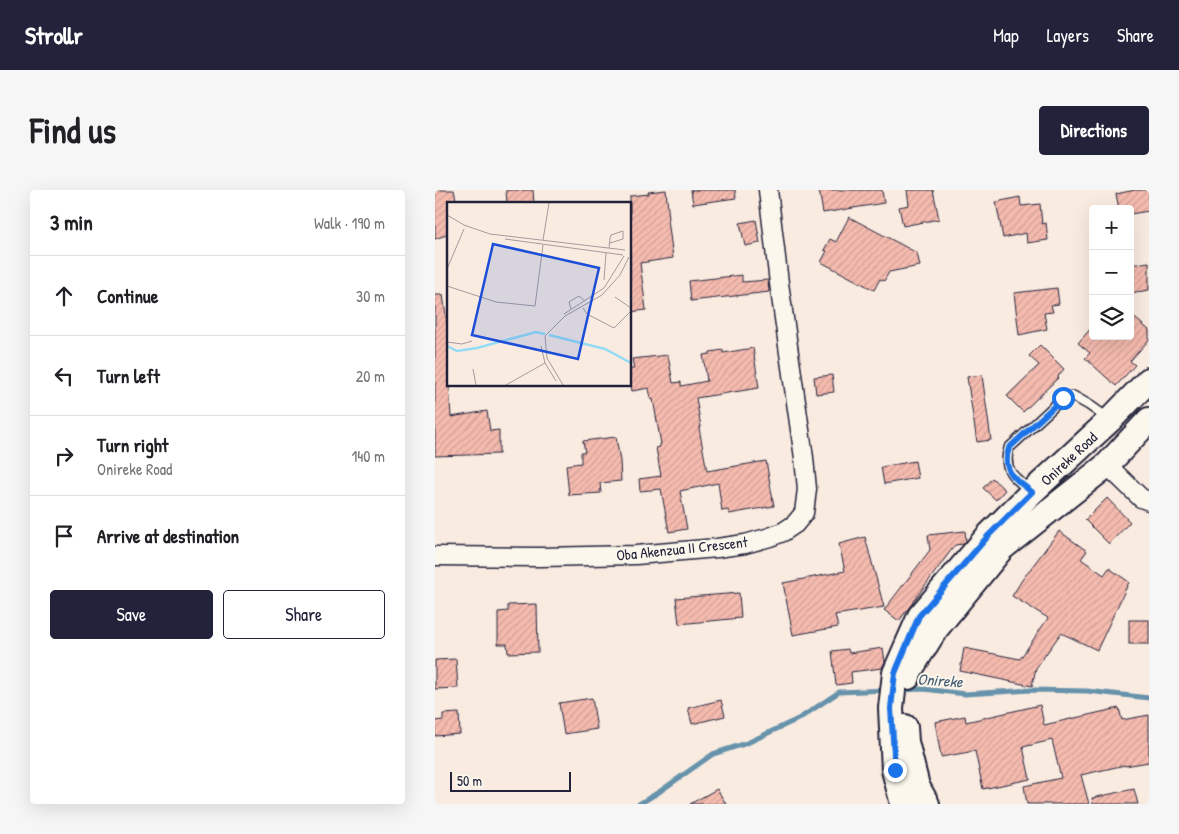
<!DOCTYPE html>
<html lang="en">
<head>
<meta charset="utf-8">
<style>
  :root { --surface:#fff; --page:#f6f6f6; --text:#202124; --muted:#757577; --line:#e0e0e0; --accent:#22223b }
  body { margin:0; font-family:"Patrick Hand",sans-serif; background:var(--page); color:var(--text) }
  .controls { position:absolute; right:15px; top:15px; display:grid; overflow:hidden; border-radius:5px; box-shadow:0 5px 20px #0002 }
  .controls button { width:45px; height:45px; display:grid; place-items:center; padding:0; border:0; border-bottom:1px solid var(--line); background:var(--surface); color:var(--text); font:25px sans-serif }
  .scale { position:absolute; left:15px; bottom:12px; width:121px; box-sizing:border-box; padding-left:5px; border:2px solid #22223b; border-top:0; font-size:14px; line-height:18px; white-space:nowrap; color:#22223b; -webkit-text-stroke:4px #fbf7ec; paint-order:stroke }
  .stop { position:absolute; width:15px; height:15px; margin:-11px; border:4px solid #1a73e8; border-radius:50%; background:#fff }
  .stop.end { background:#1a73e8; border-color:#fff; box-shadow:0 1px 5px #0008 }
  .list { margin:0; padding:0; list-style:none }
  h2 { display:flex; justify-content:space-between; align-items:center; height:65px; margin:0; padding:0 20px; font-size:21px }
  h2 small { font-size:16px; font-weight:400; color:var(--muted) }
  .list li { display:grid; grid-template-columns:32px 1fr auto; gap:15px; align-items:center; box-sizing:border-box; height:80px; padding:0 20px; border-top:1px solid var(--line) }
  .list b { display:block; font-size:19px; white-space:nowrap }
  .list p { margin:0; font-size:16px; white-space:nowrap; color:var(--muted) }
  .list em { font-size:16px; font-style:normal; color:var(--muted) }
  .actions { display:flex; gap:10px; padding:15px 20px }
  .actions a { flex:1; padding:11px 0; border:1px solid var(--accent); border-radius:5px; text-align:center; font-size:18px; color:var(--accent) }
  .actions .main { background:var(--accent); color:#fff }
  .icon { flex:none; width:28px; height:28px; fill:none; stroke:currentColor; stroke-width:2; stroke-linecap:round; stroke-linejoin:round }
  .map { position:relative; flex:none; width:714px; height:614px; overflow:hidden; border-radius:5px }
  header { display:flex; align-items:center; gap:30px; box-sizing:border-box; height:70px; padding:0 25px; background:var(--accent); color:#fff }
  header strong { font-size:24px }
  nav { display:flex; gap:28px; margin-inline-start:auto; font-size:18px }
  .intro { display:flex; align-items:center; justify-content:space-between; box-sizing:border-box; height:120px; padding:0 30px }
  h1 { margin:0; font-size:35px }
  .button { padding:12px 22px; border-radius:5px; background:var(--accent); color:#fff; font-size:18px; font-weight:700 }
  main { display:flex; gap:30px; padding:0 30px }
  aside { flex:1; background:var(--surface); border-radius:5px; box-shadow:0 5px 20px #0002 }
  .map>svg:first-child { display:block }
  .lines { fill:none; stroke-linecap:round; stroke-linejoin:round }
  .stream { stroke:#6692ab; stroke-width:5 }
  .building { fill:url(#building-hatch); stroke:#22223b }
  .service-casing { stroke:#22223b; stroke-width:12 }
  .minor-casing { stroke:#22223b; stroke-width:21 }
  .secondary-casing { stroke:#22223b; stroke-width:28 }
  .service { stroke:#fbf7ec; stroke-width:9 }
  .minor { stroke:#fbf7ec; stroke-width:18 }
  .secondary { stroke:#fbf7ec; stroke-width:24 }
  .route { stroke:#1a73e8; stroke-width:6 }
  .labels { text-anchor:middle; stroke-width:4; stroke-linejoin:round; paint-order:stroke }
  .street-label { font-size:15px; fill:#22223b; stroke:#fbf7ec }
  .water-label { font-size:16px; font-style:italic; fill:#445a73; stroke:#fbf7ec }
  .inset-river { fill:none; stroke:#94dcf5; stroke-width:2.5 }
  .inset-road { fill:none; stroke:#a49b9e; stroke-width:1 }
  .view { fill:#1d4ed8; fill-opacity:0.15; stroke:#1d4ed8; stroke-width:2.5 }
  .inset-edge { fill:none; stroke:#22223b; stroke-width:2.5 }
</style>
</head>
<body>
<header>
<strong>Strollr</strong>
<nav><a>Map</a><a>Layers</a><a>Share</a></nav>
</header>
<div class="intro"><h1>Find us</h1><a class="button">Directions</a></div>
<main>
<aside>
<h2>3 min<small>Walk · 190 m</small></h2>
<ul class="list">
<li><svg class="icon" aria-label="ahead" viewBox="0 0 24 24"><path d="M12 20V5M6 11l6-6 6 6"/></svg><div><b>Continue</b></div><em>30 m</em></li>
<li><svg class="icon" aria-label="left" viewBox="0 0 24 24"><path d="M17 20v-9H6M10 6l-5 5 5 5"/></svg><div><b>Turn left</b></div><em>20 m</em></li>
<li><svg class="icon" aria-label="right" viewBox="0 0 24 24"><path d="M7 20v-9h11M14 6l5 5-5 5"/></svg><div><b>Turn right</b><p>Onireke Road</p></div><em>140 m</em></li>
<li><svg class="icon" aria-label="arrive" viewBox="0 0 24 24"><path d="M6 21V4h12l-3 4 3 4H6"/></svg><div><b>Arrive at destination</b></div></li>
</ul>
<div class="actions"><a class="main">Save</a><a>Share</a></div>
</aside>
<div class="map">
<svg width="714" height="614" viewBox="0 0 714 614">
  <defs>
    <pattern id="building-hatch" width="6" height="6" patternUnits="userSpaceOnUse" patternTransform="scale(1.25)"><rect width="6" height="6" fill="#f5bbaf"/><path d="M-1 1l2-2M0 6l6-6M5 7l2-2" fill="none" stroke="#d2a097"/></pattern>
  </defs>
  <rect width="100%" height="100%" fill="#faebe0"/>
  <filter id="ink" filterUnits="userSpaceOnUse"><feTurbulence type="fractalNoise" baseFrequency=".02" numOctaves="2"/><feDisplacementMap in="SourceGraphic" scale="10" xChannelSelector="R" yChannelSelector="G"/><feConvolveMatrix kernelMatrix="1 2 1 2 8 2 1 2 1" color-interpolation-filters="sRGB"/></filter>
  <g filter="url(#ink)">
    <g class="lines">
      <g class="stream">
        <polyline points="464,500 489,499 530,504 597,500 652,501 714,508"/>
        <polyline points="204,614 224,602 278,564 312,553 365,528 404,502 453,500"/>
      </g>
    </g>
    <g class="building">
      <polygon points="0,0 19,0 22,14 14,14 14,44 0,49"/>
      <polygon points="71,0 98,0 99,14 72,14"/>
      <polygon points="231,0 234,29 233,29 238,68 205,73 211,120 195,122 195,6 214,4 213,2"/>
      <polygon points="256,0 300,0 301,8 258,14"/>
      <polygon points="384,0 447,0 449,13 388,23"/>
      <polygon points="472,0 498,0 504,29 468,36 464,17 474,15"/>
      <polygon points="700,0 714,0 714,21 695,24 695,19 684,19 681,4"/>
      <polygon points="585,7 586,16 605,14 607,34 611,33 613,50 592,53 591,43 568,48 561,12"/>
      <polygon points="414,27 482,63 485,76 454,82 449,91 445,89 439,100 386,72 392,61 389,60 395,49 401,52"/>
      <polygon points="321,30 325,53 310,56 305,33"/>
      <polygon points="714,72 714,100 695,103 695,75"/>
      <polygon points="307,85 307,92 333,90 334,102 256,111 254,91"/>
      <polygon points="622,98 624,114 616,115 618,122 609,123 612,139 584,145 579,103"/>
      <polygon points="0,105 8,105 14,146 14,195 16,227 52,221 55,241 64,240 64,264 0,266"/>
      <polygon points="695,124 714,140 714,150 695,171 700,175 681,196 650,168 655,163 643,153 658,136 658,146 695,146"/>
      <polygon points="605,155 629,179 623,186 624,187 588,222 572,206 604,175 594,166"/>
      <polygon points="318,158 324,198 261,208 266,237 264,238 272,281 331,271 339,316 294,324 293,320 287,321 283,293 245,301 252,339 234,342 226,299 205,301 204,289 226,286 221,258 225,257 225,254 226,254 218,209 216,210 214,198 197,201 195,191 195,179 199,179 197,169 233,165 238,193 246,192 246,196 272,191 268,165 275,164 275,162 288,160 288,163"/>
      <polygon points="397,185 399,202 381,204 379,187"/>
      <polygon points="547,185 556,250 542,252 532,187"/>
      <polygon points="181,247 185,271 186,291 165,293 166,303 134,305 131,275 146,273 146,262 150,262 148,251"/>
      <polygon points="480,271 483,288 449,294 446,277"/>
      <polygon points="557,288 570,300 561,310 548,298"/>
      <polygon points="672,308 695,332 674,354 650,330"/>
      <polygon points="530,341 531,351 529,354 520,355 464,431 449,420 495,360 493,345"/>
      <polygon points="624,341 652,361 646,369 669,385 674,378 694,392 662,460 626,443 601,478 597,496 525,481 529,458 585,469 613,428 577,406 587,390"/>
      <polygon points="430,347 449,417 400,425 403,437 358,445 348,393 410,381 404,354"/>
      <polygon points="304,403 306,428 244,434 241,408"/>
      <polygon points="102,414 103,462 73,463 72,454 63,454 63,422 73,421 73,415"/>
      <rect x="694" y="430" width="20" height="24"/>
      <polygon points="448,458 450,472 447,478 416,482 417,493 401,495 397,461 413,459 414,463"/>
      <polygon points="21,469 23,498 0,499 0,470"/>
      <polygon points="157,508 162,539 129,544 124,513"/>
      <polygon points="286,510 290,526 257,534 253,518"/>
      <polygon points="605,515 609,535 684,518 687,530 714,525 714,572 690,576 690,575 646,585 654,614 592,614 589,596 626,588 617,550 588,557 595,589 548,599 540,561 506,567 500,532 530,526 531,532"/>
      <polygon points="24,523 25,544 0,546 0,531 8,530 8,524"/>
      <polygon points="282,599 291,614 255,614"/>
      <polygon points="699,599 703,614 658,614 657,608"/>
    </g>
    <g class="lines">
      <g class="service-casing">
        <path id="service" d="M596,301C580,289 567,280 574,258L628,208L638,206L654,215L675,230"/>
      </g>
      <g class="minor-casing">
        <g id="minor">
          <polyline points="672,275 706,308 714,311"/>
          <polyline points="0,366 105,367 201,365 282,358 310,354 335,347 348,342 360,334 369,323 372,299 369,268 344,93 333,0"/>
        </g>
      </g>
      <g class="secondary-casing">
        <g id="secondary">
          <polyline points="473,487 474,482 500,440 567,358 672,275 714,230"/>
          <polyline points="470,537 471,552 482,596 492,614"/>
          <polyline points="468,614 459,580 456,518 460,483 485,426 554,345 597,302 675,230 714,190"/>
        </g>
      </g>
      <use href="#service" class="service"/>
      <use href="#minor" class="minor"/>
      <use href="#secondary" class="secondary"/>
    </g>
  </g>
  <g class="lines" filter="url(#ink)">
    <path class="route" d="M460,580L456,518L460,483L484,426L554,345L597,302C581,290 566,281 574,258L628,208"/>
  </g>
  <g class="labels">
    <g class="street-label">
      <text transform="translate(634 269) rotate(-43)" y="5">Onireke Road</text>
      <text transform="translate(247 359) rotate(-6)" y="5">Oba Akenzua II Crescent</text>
    </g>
    <g class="water-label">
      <text transform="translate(505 490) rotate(4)" y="6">Onireke</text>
    </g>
  </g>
  <g transform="translate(12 12)">
    <rect width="184" height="184" fill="#faebe0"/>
    <path class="inset-river" d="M102,133L158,147L184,161M0,144L10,149L30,146L89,130L98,132"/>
    <path class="inset-road" d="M0,13L17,23L43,32L178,48M58,37L176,53M96,38L102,1M162,46L163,36L164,33L176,29V37L163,41M0,67L17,27M157,78L159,51M0,84L49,100L88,104L96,43M168,95L184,106M136,106L140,112L167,126L184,109M124,107L122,100L132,94L138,99M117,112L157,86L177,54M0,140L15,142L25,139M94,144L98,161L109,179M26,167L29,183M59,183L98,161M116,183L100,156L98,134L118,114L155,93L173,73L182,55"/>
    <path class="view" d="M46,42L152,66L131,157L25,133Z"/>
    <rect width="184" height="184" class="inset-edge"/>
  </g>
</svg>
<div class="controls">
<button>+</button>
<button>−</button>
<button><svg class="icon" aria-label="layers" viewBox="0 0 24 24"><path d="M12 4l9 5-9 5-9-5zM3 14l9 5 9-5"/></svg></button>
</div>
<div class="scale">50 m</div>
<div class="stop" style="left:628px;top:208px"></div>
<div class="stop end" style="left:460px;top:580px"></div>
</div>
</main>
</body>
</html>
